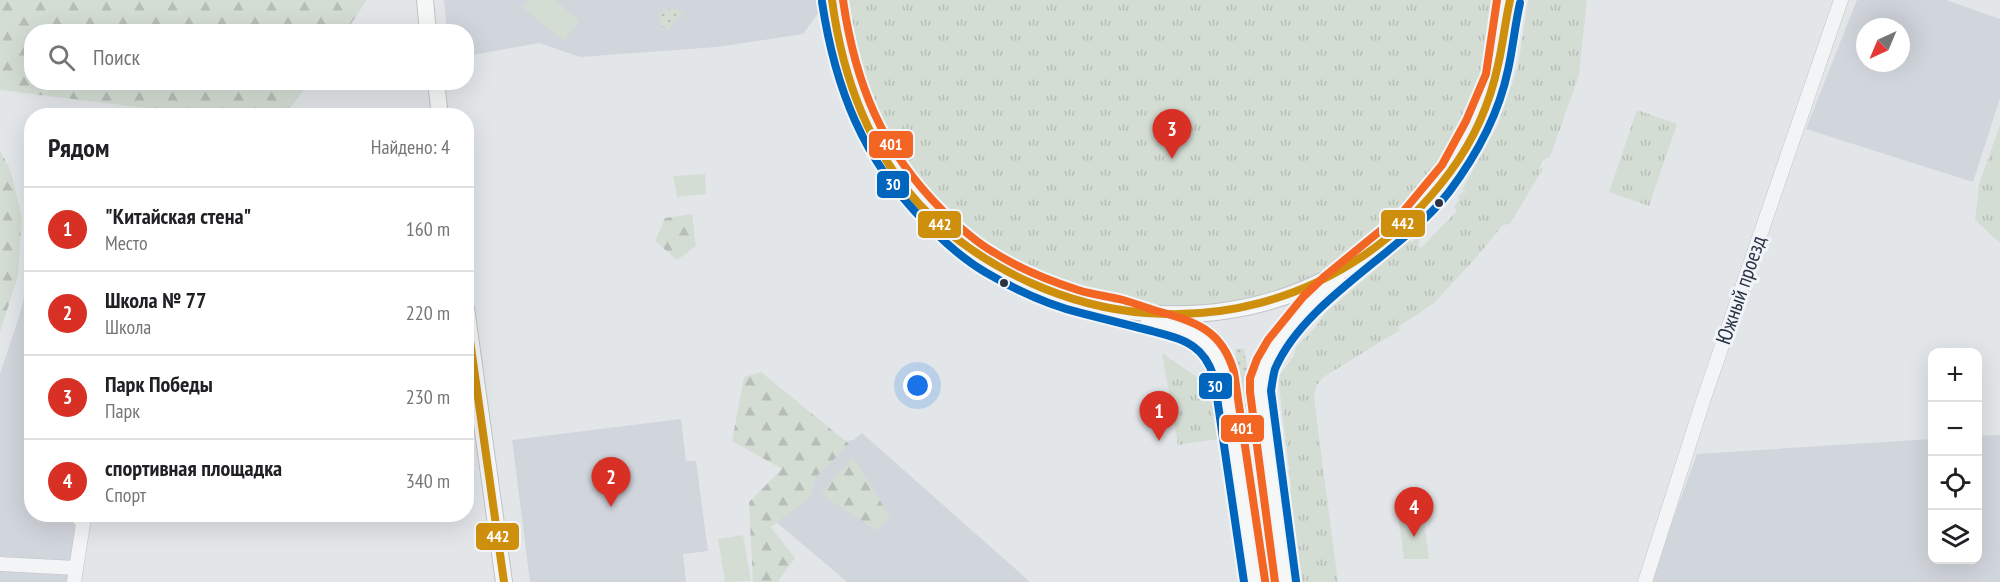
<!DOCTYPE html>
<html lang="ru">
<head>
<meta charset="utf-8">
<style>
  :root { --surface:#fff; --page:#f6f6f6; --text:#202124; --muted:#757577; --line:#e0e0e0; --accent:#d93025 }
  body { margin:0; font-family:"PT Sans Narrow",sans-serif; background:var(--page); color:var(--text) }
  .controls { position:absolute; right:18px; bottom:18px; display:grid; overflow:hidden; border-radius:12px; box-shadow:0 6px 24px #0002 }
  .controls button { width:54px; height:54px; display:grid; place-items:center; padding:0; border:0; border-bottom:2px solid var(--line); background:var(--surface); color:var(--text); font:30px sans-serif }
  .compass { position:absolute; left:1856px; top:18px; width:54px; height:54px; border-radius:50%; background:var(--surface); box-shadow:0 6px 24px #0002; rotate:224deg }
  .you { position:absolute; left:918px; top:386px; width:21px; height:21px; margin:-15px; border:4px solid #fff; border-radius:50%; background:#1a73e8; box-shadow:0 0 0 9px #1a73e833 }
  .badge { display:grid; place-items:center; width:39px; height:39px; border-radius:50%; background:var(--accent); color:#fff; font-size:20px; font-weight:700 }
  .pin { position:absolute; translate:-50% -50px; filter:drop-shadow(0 2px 3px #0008) }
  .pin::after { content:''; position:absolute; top:32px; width:21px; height:18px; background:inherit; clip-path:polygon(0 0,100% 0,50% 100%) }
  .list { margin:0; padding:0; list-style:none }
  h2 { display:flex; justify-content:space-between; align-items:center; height:78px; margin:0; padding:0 24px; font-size:26px }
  h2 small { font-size:20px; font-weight:400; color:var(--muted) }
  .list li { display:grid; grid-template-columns:39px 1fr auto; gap:18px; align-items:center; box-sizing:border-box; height:84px; padding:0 24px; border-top:2px solid var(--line) }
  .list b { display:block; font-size:22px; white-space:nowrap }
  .list p { margin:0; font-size:20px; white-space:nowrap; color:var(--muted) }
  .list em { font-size:20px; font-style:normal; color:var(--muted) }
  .icon { flex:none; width:33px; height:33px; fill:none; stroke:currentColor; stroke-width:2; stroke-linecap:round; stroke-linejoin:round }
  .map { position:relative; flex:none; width:2000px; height:582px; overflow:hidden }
  .search { position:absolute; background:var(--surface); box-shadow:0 6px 24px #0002; left:24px; top:24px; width:450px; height:66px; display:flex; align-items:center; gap:15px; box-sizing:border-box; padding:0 21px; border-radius:24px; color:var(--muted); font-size:22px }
  .panel { position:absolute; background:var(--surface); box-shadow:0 6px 24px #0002; left:24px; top:108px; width:450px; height:414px; border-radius:24px }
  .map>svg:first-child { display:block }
  .built { fill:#d1d5dc; fill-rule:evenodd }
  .grass { fill:url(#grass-dots) }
  .forest { fill:url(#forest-firs) }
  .park { fill:url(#park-tufts) }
  .pitch { fill:#d4ddd4 }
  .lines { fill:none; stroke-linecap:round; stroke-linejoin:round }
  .minor-casing { stroke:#c1c4c7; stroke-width:15 }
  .major-casing { stroke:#bfc3c7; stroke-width:18 }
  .minor { stroke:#f3f4f5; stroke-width:14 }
  .major { stroke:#f6f7f7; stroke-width:16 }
  .bus-1-casing { stroke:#f1f4f8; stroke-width:12 }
  .bus-2-casing { stroke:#f1f4f8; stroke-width:12 }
  .bus-3-casing { stroke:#f1f4f8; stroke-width:12 }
  .bus-1 { stroke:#ce8f0d; stroke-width:8 }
  .bus-2 { stroke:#0065bd; stroke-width:8 }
  .bus-3 { stroke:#f26522; stroke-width:8 }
  .bus-dot { fill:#293343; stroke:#f1f4f8; stroke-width:2 }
  .labels { text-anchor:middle; stroke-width:6; stroke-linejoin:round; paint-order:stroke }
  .street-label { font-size:21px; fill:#293343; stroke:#f1f4f8 }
  .line-badge { stroke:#f1f4f8; stroke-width:2 }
  .badge-label { font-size:16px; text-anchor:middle; font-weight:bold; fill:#fff }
</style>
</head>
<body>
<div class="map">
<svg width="2000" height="582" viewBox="0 0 2000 582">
  <defs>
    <pattern id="grass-dots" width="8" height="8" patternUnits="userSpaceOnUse" patternTransform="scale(1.5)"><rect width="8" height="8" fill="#d4ddd4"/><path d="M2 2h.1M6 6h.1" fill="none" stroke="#b6beb7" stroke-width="1.8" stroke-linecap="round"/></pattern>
    <pattern id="forest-firs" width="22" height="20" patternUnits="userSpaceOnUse" patternTransform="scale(1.5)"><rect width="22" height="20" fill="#d4ddd4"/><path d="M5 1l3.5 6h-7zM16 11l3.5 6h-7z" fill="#b6beb7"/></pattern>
    <pattern id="park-tufts" width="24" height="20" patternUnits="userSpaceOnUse" patternTransform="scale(1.5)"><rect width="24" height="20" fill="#d4ddd4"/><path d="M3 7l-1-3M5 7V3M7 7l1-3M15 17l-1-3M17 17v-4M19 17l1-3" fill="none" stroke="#b6beb7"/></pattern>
  </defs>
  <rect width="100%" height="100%" fill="#e3e6e9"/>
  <g class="built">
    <polygon points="444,0 820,0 821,9 803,34 717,47 580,57 539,43 467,56 466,32 447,31"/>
    <path d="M1857,0H1946L2000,19V98L1973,182L1806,129ZM1865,27H1901V63H1865Z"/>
    <polygon points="31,263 32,514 194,514 194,517 90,522 80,582 0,582 0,374 20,314"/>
    <polygon points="681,419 686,461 696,461 708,551 683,554 686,582 530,582 512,440"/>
    <polygon points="862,433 1030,582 847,582 774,520 844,441 854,440"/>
    <polygon points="2000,435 2000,582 1650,582 1697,454 1932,439 1932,560 1978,560 1978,436"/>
  </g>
  <g class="grass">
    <polygon points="679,9 683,12 668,30 661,25 659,16 665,10"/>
    <polygon points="1244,348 1277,582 1268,582 1235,349"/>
  </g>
  <g class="forest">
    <polygon points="0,0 367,0 346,31 32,32 32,82 309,83 288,111 186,113 0,90"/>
    <polygon points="0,151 10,169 22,217 18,276 0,332"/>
    <polygon points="692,214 696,246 677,260 655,241 665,218"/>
    <polygon points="761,372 849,444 816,477 810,497 771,527 795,558 779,580 780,582 753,582 749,502 782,469 732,441 744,377"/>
    <polygon points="853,457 890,517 877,531 821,494"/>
  </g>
  <g class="park">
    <path d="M841,0H1500C1499,16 1498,33 1495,50C1483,109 1446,171 1403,212C1355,258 1296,293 1229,303C1071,327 914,239 860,87C856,76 851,65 849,54C844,37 843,18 841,0Z"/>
    <polygon points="1528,0 1587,0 1579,75 1550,157 1543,160 1539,169 1544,167 1510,224 1503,225 1474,260 1434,303 1398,327 1400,330 1322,378 1316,387 1314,398 1338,582 1302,582 1290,493 1291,485 1278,377 1294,356 1296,347 1314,329 1327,311 1409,241 1412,242 1421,234 1418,246 1421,248 1457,211 1454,207 1459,199 1458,196 1466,190 1462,190 1498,124 1518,66"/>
    <polygon points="1637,110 1677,124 1649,206 1609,192"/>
    <polygon points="2000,125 2000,243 1975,220 1979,184"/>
    <polygon points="1162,353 1211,387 1217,385 1225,438 1178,445"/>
  </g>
  <g class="pitch">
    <polygon points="528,0 555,0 580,21 564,41 522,7"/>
    <polygon points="705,174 706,194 677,197 673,176"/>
    <polygon points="1423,511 1429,559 1404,559 1398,514"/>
    <polygon points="743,535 751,581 725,582 718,539"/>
  </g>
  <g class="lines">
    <g class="minor-casing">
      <g id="minor">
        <polyline points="0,564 76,568"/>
        <polyline points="74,582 83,524 76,514"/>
        <polyline points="1645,582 1704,398 1841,0"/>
      </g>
    </g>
    <g class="major-casing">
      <g id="major">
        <polyline points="425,0 428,32"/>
        <path d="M832,0C839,68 863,133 906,188C916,202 929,213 941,224C1045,320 1207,343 1332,276C1388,245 1434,202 1465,146C1489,102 1508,51 1508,0"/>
        <polyline points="436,82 440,116"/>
        <polyline points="466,308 504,582"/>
        <path d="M1149,320C1186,331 1210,333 1224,374L1255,582"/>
        <path d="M1286,582L1260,382C1269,345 1308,304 1336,280"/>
      </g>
    </g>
    <use href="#minor" class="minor"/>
    <use href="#major" class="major"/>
    <g class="bus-1-casing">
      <g id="bus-1">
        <path d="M832,0C842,75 868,147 919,204C950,238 989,264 1031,283C1182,351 1352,305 1450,172C1473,141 1490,103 1498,65C1503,44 1505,22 1510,0"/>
        <polyline points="466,312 504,582"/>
      </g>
    </g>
    <g class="bus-2-casing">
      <g id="bus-2">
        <path d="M822,2C835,88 863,160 926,223C944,242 963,259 985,272C1014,289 1048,305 1081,313C1105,319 1128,325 1152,331C1166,335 1182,338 1194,347C1204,354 1210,365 1214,377L1244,582"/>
        <path d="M1296,581L1271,391C1272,384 1273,376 1275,369C1305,299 1402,253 1449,192C1476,156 1499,113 1508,70C1513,47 1515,25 1520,3"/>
      </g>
    </g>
    <g class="bus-3-casing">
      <g id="bus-3">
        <path d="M843,0C855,83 882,150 942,210C958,226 975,242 995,253C1020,269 1050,281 1078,290C1093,295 1108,296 1123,300C1134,303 1146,308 1157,311C1196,322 1222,330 1234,372L1265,580"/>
        <polyline points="1275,582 1250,392 1250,378 1257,359 1268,340 1303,297 1325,276 1402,213 1442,165 1466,121 1486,74 1497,0"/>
      </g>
    </g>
    <use href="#bus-1" class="bus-1"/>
    <use href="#bus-2" class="bus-2"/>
    <use href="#bus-3" class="bus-3"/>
  </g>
  <g class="bus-dot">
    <circle cx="1439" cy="203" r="5"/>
    <circle cx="1004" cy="283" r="5"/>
  </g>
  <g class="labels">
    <g class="street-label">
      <text transform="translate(1741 290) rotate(-71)" y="7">Южный проезд</text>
    </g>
  </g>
  <g class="line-badge">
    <rect x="868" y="130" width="46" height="29" rx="6" fill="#f26522"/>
    <rect x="876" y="170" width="34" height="29" rx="6" fill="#0065bd"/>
    <rect x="1380" y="209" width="46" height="29" rx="6" fill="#ce8f0d"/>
    <rect x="917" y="210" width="45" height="29" rx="6" fill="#ce8f0d"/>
    <rect x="1198" y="372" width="35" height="28" rx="6" fill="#0065bd"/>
    <rect x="1220" y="414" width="45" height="29" rx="6" fill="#f26522"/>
    <rect x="475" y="522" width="45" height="29" rx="6" fill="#ce8f0d"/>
  </g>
  <g class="badge-label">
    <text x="891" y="150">401</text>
    <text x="893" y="190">30</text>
    <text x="1403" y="229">442</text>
    <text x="940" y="230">442</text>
    <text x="1215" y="392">30</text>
    <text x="1242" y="434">401</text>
    <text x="498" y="542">442</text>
  </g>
</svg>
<div class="controls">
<button>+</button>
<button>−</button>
<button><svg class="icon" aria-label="locate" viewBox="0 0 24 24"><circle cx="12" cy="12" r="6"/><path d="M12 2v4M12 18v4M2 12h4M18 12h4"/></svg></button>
<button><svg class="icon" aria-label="layers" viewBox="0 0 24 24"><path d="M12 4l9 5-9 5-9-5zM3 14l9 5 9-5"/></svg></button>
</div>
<svg class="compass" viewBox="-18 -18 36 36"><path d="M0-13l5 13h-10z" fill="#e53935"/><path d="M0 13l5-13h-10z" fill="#757577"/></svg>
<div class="you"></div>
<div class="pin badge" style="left:1159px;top:441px">1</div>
<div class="pin badge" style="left:611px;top:507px">2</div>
<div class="pin badge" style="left:1172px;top:159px">3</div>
<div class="pin badge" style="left:1414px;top:537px">4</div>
<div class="search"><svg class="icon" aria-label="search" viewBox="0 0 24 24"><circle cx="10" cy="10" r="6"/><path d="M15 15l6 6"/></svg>Поиск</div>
<section class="panel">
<h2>Рядом<small>Найдено: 4</small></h2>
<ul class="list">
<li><span class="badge">1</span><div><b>&quot;Китайская стена&quot;</b><p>Место</p></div><em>160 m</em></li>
<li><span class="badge">2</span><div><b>Школа № 77</b><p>Школа</p></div><em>220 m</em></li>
<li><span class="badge">3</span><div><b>Парк Победы</b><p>Парк</p></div><em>230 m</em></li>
<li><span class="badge">4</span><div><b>спортивная площадка</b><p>Спорт</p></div><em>340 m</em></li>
</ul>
</section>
</div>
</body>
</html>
